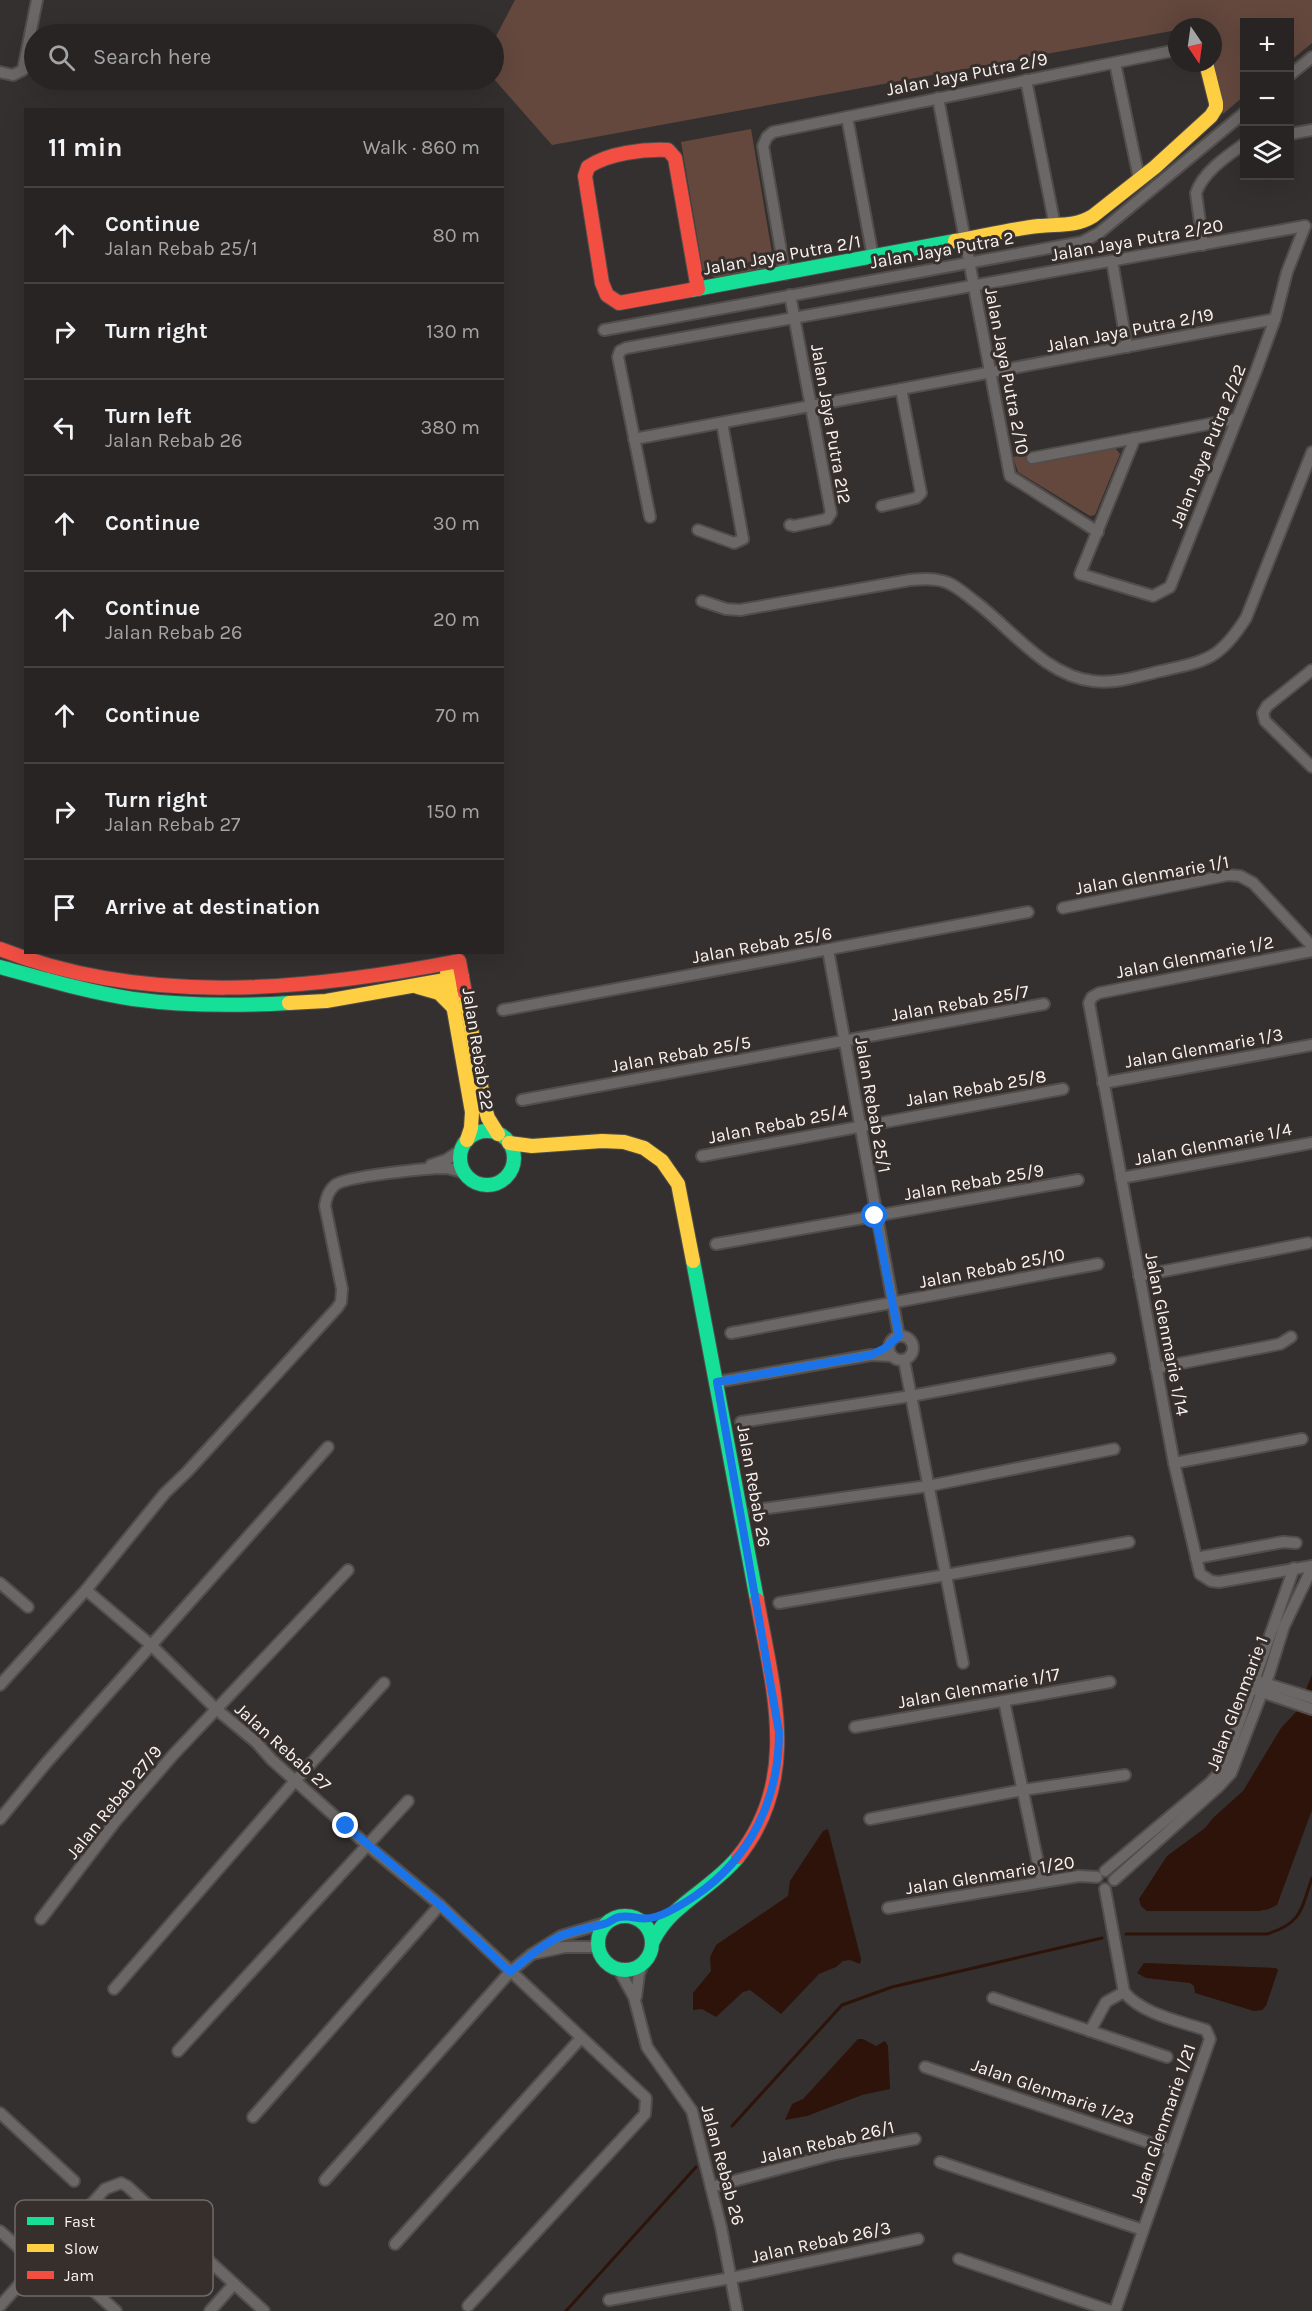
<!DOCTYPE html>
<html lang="en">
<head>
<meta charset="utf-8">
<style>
  :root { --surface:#272423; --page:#2f2c2b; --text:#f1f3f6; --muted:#a4a4a6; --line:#434141 }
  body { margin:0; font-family:Karla,sans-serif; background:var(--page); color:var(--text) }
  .controls { position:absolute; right:18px; top:18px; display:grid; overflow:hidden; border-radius:0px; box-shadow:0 6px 24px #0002 }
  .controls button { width:54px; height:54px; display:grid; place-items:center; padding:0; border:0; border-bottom:2px solid var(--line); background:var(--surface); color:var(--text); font:30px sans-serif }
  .compass { position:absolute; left:1168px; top:18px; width:54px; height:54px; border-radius:50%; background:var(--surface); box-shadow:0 6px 24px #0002; rotate:167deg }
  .stop { position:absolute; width:18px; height:18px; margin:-14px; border:4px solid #1a73e8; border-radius:50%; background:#fff }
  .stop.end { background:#1a73e8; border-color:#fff; box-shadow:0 2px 6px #0008 }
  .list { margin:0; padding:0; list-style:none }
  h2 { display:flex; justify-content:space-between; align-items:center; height:78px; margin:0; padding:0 24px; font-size:26px }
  h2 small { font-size:20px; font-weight:400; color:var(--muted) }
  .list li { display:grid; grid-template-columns:39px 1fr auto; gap:18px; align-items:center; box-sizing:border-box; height:96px; padding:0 24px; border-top:2px solid var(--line) }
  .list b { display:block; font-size:22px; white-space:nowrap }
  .list p { margin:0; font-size:20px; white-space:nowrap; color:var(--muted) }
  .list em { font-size:20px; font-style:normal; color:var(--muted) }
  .icon { flex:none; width:33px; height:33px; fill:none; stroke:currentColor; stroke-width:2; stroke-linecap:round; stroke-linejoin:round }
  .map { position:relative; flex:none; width:1312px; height:2311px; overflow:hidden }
  .search { position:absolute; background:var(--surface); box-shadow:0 6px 24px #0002; left:24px; top:24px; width:480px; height:66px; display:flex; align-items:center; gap:15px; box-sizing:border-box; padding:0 21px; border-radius:33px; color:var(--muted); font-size:22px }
  .panel { position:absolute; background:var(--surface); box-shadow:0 6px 24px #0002; left:24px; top:108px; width:480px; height:846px; border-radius:0px }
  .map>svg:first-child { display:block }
  .green { fill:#64483e }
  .water { fill:#2d1309 }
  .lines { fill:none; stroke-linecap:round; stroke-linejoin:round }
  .stream { stroke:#2d1309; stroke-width:3 }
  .street-casing { stroke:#514d4b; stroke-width:14 }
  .fast-casing { stroke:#514d4b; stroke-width:16 }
  .slow-casing { stroke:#514d4b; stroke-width:16 }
  .jam-casing { stroke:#514d4b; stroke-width:16 }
  .street { stroke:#6b6766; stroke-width:10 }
  .fast { stroke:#16e098; stroke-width:14 }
  .slow { stroke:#ffcf43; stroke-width:14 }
  .jam { stroke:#f24e42; stroke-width:14 }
  .route { stroke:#1a73e8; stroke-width:8 }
  .labels { text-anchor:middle; stroke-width:6; stroke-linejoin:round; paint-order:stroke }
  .street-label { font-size:18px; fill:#f8f3f1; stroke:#372f2c }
  .key { fill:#372f2c; stroke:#716a67; stroke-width:1.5 }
  .key-label { font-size:16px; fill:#f8f3f1 }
</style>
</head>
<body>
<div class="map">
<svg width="1312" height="2311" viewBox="0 0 1312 2311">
  <rect width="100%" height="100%" fill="#34302f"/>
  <g class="green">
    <polygon points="515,0 1312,0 1312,43 1290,61 1290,22 1244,22 1244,96 1223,114 1213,63 1213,27 1206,27 1205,25 1177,27 1177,30 552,145 494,79 494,40"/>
    <polygon points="751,129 773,259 772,264 768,268 716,278 703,271 681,142"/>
    <polygon points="1115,448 1120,454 1095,515 1090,516 1018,472 1013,457 1028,454 1030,464"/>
  </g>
  <g class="water">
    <polygon points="1312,1675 1312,1810 1277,1905 1269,1909 1259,1911 1147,1911 1141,1906 1139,1899 1167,1856 1205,1828 1214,1817 1243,1791 1281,1728 1297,1711"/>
    <polygon points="828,1829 861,1959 860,1964 850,1960 843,1961 836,1967 819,1974 781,2014 750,1990 743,1992 716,2017 702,2009 693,2010 693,1993 711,1971 710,1957 716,1945 788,1896 790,1881 823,1831"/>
    <polygon points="1144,1963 1276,1968 1278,1970 1266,2006 1262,2010 1254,2011 1195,1993 1194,1986 1190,1983 1146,1978 1137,1973"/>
    <polygon points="858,2039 863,2039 876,2046 885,2041 888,2046 890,2089 862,2095 807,2116 785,2120 792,2104 803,2099"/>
  </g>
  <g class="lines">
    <g class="stream">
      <path d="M1126,1934H1267C1302,1923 1301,1910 1312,1878"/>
      <polyline points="732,2126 842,2005 892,1987 1102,1938"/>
      <polyline points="566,2311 696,2167"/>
    </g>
    <g class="street-casing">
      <g id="street">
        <polyline points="1115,63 1139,178"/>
        <polyline points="0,72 13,75 23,70 37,0"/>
        <polyline points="1290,75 1312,57"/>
        <polyline points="1026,80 1055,226"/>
        <polyline points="938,98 1010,476 1098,532"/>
        <polyline points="847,117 873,257"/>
        <polyline points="1290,134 1312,130"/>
        <path d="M1203,245L1196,193C1203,172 1227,156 1244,144"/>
        <polyline points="1112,261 1127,347"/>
        <polyline points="785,274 763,146 767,137 773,132 1177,50"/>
        <polyline points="604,330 1082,242 1099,233 1244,113"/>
        <polyline points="1135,438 1080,574 1153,596 1170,587 1256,371 1275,319 1287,272 1305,226"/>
        <polyline points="634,439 1275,319"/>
        <polyline points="1032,458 1235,419"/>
        <polyline points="882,506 916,498 921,493 901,389"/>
        <polyline points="650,517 618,357 620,351 626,348 1305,226"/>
        <polyline points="790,525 794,526 827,519 831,513 790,295"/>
        <polyline points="698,530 734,543 743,539 722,423"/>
        <path d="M702,601L726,609L740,610L910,580C921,579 932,578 942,581C953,583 964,593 973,600C1010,627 1045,676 1093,681C1116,684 1139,676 1161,671C1207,661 1220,659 1246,618L1312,452"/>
        <polyline points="1312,670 1267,706 1263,713 1265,721 1312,767"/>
        <polyline points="1063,908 1228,875 1240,876 1253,883 1312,946"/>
        <polyline points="828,950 899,1336"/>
        <polyline points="1312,951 1099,993 1092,997 1089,1003 1174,1463 1200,1574 1211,1581 1219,1582 1312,1566"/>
        <polyline points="503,1010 1028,912"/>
        <polyline points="1103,1083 1312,1045"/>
        <polyline points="522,1100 1044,1004"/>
        <polyline points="702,1156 1063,1089"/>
        <polyline points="431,1165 446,1160 461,1150"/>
        <polyline points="1121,1178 1312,1143"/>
        <polyline points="716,1244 1078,1180"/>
        <polyline points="1139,1276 1308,1243"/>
        <polyline points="731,1333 1098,1264"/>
        <circle cx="901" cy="1348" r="12"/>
        <polyline points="904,1360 963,1663"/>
        <polyline points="1156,1368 1280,1344 1291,1337"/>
        <polyline points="717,1382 871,1355 892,1356"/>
        <polyline points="741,1422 911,1396 1110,1359"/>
        <polyline points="1174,1463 1302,1439"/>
        <polyline points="755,1510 928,1486 1114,1449"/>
        <polyline points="1196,1558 1283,1542 1296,1543"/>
        <polyline points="0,1583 28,1607"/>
        <polyline points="86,1590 151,1645 216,1709 256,1742 272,1760 367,1845 440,1905 646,2098 645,2114 468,2306"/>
        <polyline points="779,1603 946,1575 1129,1542"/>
        <polyline points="1261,1682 1312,1698"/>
        <path d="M0,1685L86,1590L165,1493L187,1472L337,1308L341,1302L342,1289L325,1206C326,1198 328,1191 335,1185C347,1176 428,1168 447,1168C453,1169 459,1171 465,1173"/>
        <polyline points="1256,1690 1312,1709"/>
        <polyline points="1004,1701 1042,1882"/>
        <polyline points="855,1727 1110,1682"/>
        <polyline points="0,1819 47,1762 328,1447"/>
        <polyline points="870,1819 1023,1790 1125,1775"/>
        <polyline points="1105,1871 1211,1782 1223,1768 1294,1568"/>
        <polyline points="1114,1880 1218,1787 1231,1773 1269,1674 1284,1626 1312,1568"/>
        <path d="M1105,1889L1124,1992C1142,2014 1179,2021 1206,2030L1210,2039L1115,2311"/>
        <polyline points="888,1908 1079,1876 1097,1877"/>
        <polyline points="41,1919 115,1822 173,1755 348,1570"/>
        <polyline points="598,1947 565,1947 532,1954 561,1936 608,1922"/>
        <polyline points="619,1970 634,1997 647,2047 692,2111 721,2227 737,2311"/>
        <polyline points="114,1989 295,1781 384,1683"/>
        <polyline points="636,1997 639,1974 643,1964"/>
        <polyline points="993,1998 1167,2057"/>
        <polyline points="1090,2031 1106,2002 1124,1992"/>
        <polyline points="178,2051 408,1801"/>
        <polyline points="925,2067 1171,2150"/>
        <polyline points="0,2113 74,2181"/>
        <polyline points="253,2117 440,1905"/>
        <polyline points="940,2162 1143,2230"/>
        <polyline points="325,2180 510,1972 532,1954"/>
        <polyline points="711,2187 835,2154 915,2139"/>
        <polyline points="0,2231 37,2264"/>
        <polyline points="395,2244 581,2038"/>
        <polyline points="959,2259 1111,2311"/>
        <polyline points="67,2267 116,2311"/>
        <polyline points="609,2300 731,2278 918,2239"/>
        <polyline points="0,2306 105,2189 121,2183 127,2186 264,2311"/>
        <polyline points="210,2311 234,2284"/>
      </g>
    </g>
    <g class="fast-casing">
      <g id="fast">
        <polyline points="691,290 955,241"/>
        <path d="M0,967C44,979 88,992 133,999C185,1006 237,1006 289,1003"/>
        <circle cx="487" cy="1158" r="27"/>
        <polyline points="693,1261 757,1600"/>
        <circle cx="625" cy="1943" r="27"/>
        <path d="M653,1941C671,1904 711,1890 738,1857"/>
      </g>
    </g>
    <g class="slow-casing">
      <g id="slow">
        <path d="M955,241C983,236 1011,229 1039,226C1059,224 1075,227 1093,216L1155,167L1211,116L1216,108V103L1206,63"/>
        <polyline points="447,971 472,1112 471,1128 467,1140"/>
        <polyline points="418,987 439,993 454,1008"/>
        <polyline points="465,993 485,1108 488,1118 498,1134"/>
        <polyline points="289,1003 326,1001 462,977"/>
        <polyline points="509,1143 532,1146 602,1141 624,1142 644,1148 662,1161 678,1184 693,1261"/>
      </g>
    </g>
    <g class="jam-casing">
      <g id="jam">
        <path d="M691,290L619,303L607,295L602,283L585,176L588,167C608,153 644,149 668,150L675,158L698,289"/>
        <path d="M0,949C146,1007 309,990 459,961L465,993"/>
        <path d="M738,1857C801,1779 773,1689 757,1600"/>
      </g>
    </g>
    <use href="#street" class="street"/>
    <use href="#fast" class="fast"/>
    <use href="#slow" class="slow"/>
    <use href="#jam" class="jam"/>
  </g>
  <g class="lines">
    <path class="route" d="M346,1826L440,1905L510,1972C526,1959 543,1944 563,1935C577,1929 592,1928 607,1923C611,1921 614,1918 619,1917C632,1914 640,1922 655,1917C669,1913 683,1904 695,1896C751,1858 779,1799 779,1732L717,1382L871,1355L885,1348L899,1336L875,1216"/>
  </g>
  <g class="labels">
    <g class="street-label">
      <text transform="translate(967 74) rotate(-11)" y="6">Jalan Jaya Putra 2/9</text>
      <text transform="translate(1137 240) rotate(-10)" y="6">Jalan Jaya Putra 2/20</text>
      <text transform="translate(942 250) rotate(-10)" y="6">Jalan Jaya Putra 2</text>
      <text transform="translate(782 255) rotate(-10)" y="6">Jalan Jaya Putra 2/1</text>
      <text transform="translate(1130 330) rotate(-11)" y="6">Jalan Jaya Putra 2/19</text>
      <text transform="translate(1007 371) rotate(79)" y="6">Jalan Jaya Putra 2/10</text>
      <text transform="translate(831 424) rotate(80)" y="6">Jalan Jaya Putra 212</text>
      <text transform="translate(1208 446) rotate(-68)" y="6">Jalan Jaya Putra 2/22</text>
      <text transform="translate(1152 875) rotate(-10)" y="6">Jalan Glenmarie 1/1</text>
      <text transform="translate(762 945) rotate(-10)" y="6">Jalan Rebab 25/6</text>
      <text transform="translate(1195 957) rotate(-11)" y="6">Jalan Glenmarie 1/2</text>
      <text transform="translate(960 1003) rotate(-10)" y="6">Jalan Rebab 25/7</text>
      <text transform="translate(1204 1048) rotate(-10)" y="6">Jalan Glenmarie 1/3</text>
      <text transform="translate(478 1049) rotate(81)" y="6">Jalan Rebab 22</text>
      <text transform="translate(681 1054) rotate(-10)" y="6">Jalan Rebab 25/5</text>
      <text transform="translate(976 1088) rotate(-10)" y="6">Jalan Rebab 25/8</text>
      <text transform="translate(873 1105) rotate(80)" y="6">Jalan Rebab 25/1</text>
      <text transform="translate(778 1124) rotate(-11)" y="6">Jalan Rebab 25/4</text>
      <text transform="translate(1213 1144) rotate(-11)" y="6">Jalan Glenmarie 1/4</text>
      <text transform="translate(974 1182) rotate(-10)" y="6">Jalan Rebab 25/9</text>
      <text transform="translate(992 1268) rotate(-11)" y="6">Jalan Rebab 25/10</text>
      <text transform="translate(1167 1334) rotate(79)" y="6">Jalan Glenmarie 1/14</text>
      <text transform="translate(754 1486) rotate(80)" y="6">Jalan Rebab 26</text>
      <text transform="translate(979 1688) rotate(-10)" y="6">Jalan Glenmarie 1/17</text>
      <text transform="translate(1237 1703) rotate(-69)" y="6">Jalan Glenmarie 1</text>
      <text transform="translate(283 1747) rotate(42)" y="6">Jalan Rebab 27</text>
      <text transform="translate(114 1802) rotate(-51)" y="6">Jalan Rebab 27/9</text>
      <text transform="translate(990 1875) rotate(-9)" y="6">Jalan Glenmarie 1/20</text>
      <text transform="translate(1053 2092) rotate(19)" y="6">Jalan Glenmarie 1/23</text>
      <text transform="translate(1163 2123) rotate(-71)" y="6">Jalan Glenmarie 1/21</text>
      <text transform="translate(827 2142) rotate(-13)" y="6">Jalan Rebab 26/1</text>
      <text transform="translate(723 2165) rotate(75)" y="6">Jalan Rebab 26</text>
      <text transform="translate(821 2242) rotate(-12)" y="6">Jalan Rebab 26/3</text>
    </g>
  </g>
  <rect x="15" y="2200" width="198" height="96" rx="9" class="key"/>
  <rect x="27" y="2217" width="27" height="8" fill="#16e098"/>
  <rect x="27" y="2244" width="27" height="8" fill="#ffcf43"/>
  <rect x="27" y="2271" width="27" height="8" fill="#f24e42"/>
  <g class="key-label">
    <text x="64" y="2227">Fast</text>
    <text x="64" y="2254">Slow</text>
    <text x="64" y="2281">Jam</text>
  </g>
</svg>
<div class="controls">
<button>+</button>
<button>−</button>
<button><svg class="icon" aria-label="layers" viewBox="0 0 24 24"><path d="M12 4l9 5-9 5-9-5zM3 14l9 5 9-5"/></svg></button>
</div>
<svg class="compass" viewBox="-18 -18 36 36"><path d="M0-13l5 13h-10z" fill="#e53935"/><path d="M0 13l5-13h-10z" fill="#a4a4a6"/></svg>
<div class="stop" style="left:875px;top:1216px"></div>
<div class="stop end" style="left:346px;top:1826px"></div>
<div class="search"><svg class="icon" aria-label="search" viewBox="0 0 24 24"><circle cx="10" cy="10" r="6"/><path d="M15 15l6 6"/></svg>Search here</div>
<section class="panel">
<h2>11 min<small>Walk · 860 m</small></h2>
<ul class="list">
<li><svg class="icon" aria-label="ahead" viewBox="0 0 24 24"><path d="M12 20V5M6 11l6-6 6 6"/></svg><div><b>Continue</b><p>Jalan Rebab 25/1</p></div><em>80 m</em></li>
<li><svg class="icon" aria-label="right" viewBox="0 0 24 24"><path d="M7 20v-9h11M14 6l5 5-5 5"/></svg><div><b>Turn right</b></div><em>130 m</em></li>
<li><svg class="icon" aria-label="left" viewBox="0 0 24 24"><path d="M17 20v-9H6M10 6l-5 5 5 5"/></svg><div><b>Turn left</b><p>Jalan Rebab 26</p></div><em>380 m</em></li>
<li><svg class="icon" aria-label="ahead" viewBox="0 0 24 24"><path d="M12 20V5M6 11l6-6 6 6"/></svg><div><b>Continue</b></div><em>30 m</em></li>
<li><svg class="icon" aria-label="ahead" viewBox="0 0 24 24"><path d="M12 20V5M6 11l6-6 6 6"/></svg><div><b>Continue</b><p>Jalan Rebab 26</p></div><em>20 m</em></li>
<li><svg class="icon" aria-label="ahead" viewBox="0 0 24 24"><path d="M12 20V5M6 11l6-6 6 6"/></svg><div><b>Continue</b></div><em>70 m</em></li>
<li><svg class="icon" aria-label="right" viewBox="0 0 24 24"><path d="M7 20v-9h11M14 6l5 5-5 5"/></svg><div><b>Turn right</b><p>Jalan Rebab 27</p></div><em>150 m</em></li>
<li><svg class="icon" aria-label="arrive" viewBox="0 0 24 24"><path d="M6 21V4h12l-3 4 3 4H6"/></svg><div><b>Arrive at destination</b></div></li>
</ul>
</section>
</div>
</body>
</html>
